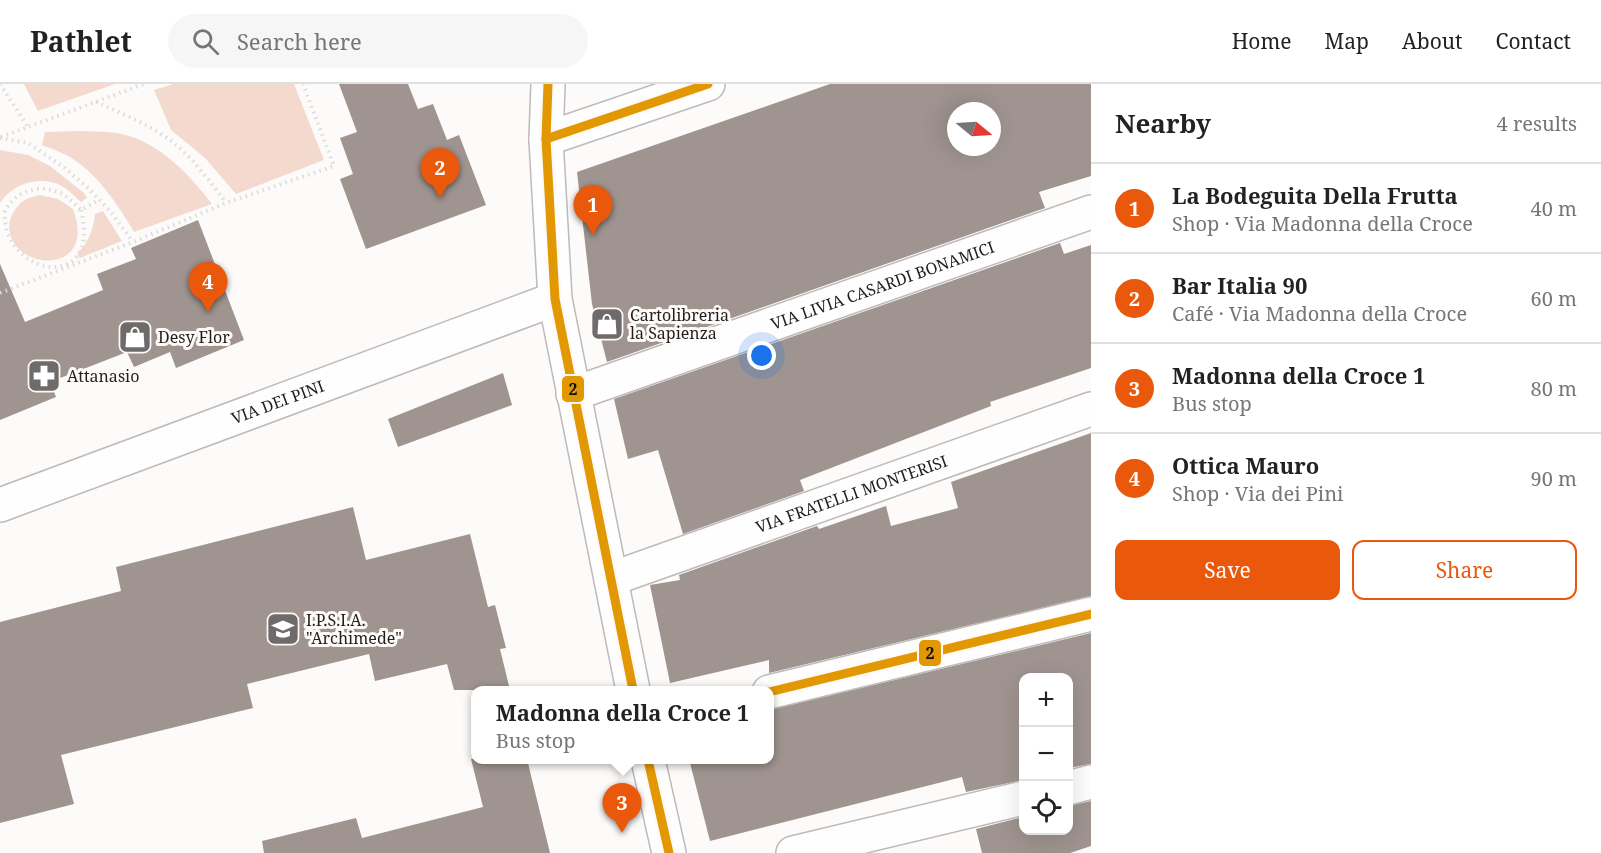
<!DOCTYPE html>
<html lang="en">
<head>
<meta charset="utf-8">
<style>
  :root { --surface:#fff; --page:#f6f6f6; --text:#222; --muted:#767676; --line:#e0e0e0; --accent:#ea580c }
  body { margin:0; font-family:"Noto Serif",serif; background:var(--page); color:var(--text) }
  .controls { position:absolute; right:18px; bottom:18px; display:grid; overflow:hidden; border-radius:12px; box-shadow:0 6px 24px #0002 }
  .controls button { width:54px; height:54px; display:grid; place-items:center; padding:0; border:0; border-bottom:2px solid var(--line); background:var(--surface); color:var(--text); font:30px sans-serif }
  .compass { position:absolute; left:947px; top:18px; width:54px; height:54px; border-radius:50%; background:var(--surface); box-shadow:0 6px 24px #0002; rotate:108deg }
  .you { position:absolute; left:762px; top:272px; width:21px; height:21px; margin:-15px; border:4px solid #fff; border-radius:50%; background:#1a73e8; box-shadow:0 0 0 9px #1a73e833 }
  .badge { display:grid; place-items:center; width:39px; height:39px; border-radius:50%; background:var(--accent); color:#fff; font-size:20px; font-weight:700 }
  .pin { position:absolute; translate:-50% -50px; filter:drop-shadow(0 2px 3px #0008) }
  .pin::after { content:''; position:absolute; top:32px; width:21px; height:18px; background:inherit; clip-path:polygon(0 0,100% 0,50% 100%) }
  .popup { position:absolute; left:471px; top:602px; width:303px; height:78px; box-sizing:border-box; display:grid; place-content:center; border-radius:12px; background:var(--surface); filter:drop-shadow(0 2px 4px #0005); font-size:20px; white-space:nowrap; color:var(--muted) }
  .popup b { font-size:22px; color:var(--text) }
  .popup::after { content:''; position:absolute; left:50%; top:100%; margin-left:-12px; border:12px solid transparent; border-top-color:var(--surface) }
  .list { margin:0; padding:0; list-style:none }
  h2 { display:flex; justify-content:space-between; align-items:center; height:78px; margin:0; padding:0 24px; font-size:26px }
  h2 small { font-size:20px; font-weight:400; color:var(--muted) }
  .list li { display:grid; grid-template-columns:39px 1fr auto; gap:18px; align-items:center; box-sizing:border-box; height:90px; padding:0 24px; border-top:2px solid var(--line) }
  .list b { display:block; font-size:22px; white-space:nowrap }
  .list p { margin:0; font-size:20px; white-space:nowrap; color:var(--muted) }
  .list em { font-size:20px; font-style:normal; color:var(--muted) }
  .actions { display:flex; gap:12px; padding:18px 24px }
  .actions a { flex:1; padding:14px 0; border:2px solid var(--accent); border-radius:12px; text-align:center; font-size:21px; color:var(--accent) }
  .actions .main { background:var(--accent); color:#fff }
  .icon { flex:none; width:33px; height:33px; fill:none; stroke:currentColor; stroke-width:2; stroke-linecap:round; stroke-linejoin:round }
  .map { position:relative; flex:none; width:1091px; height:769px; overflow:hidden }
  header { display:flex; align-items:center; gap:36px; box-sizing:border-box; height:84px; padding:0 30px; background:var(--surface); border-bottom:2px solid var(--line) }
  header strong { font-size:28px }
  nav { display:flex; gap:33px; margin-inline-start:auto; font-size:21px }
  .search { width:420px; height:54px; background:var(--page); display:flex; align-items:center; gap:15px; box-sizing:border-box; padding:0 21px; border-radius:33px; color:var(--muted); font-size:22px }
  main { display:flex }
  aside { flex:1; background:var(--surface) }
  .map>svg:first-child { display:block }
  .green { fill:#f4d9ce }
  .building { fill:#9f948f; fill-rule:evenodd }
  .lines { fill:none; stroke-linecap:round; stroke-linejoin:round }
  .street-casing { stroke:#bdbab9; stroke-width:36 }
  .secondary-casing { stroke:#bdbab9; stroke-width:36 }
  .path { stroke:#dbdbda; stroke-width:4; stroke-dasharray:1.5 4.5; stroke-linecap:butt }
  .street { stroke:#fffefe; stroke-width:33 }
  .secondary { stroke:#fffefe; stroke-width:33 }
  .bus-1-casing { stroke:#fefaf8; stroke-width:14 }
  .bus-1 { stroke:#e29803; stroke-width:9 }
  .labels { text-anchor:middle; stroke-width:6; stroke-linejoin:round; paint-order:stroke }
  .street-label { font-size:16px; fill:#211e1d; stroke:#fefaf8 }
  .poi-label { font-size:16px; fill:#211e1d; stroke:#fefaf8; text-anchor:start }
  .line-badge { stroke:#fefaf8; stroke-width:2 }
  .pale-badge-label { font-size:16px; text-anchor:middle; font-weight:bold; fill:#111 }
</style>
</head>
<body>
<header>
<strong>Pathlet</strong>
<div class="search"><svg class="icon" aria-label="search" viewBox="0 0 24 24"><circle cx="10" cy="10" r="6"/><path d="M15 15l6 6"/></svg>Search here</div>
<nav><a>Home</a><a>Map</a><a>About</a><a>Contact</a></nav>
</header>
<main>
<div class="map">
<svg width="1091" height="769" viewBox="0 0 1091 769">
  <rect width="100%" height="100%" fill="#fdfbf9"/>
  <g class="green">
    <polygon points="24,0 115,0 38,27"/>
    <polygon points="173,0 294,0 324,76 236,110 205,74 171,46 154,6"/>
    <path d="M80,47C93,48 109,47 122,50C160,59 189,90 212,120L134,148C119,122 99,92 73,75C64,69 52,65 42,61L45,48Z"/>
    <path d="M0,66L28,71L50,82L84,109L87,114L81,118C74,112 67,104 58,100C37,92 12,100 0,119Z"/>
    <path d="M40,111L58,115L73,125C100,197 0,187 10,135C18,119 22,115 40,111Z"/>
    <path d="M103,127L122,157L80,174L77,170C89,157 93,147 95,130Z"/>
  </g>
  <g class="building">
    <polygon points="339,0 408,0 418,25 433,20 447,56 459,51 486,121 366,165 340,95 353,90 340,54 357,48"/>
    <path d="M830,0H1091V92L1039,108L1045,124L607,278L592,220L577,88ZM956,27H992V63H956Z"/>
    <polygon points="198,136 244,256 176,284 170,268 134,283 127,268 50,298 56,313 0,336 0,180 25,238 103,206 97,190 136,175 131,164"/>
    <polygon points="1060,159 1064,170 1091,161 1091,284 990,318 991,322 800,396 804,407 683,450 658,366 628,375 614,315"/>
    <polygon points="503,289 512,321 398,363 388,335"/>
    <polygon points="1091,349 1091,512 769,589 769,576 670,599 650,501 680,496 679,491 817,442 819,445 886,422 891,442 958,424 951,398"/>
    <polygon points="353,423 366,476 470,450 488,523 495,521 506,564 500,565 510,606 454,606 447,580 375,597 369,570 247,600 253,624 61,671 74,720 0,739 0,538 121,507 116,483"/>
    <polygon points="1091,549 1091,680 1068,684 1068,594 1023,594 1023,696 966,708 962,693 710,757 689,675 769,675 769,626"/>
    <polygon points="471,675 527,675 550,769 264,769 262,757 356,734 362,754 483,723"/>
    <polygon points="1091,717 1091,762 1070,769 982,769 976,745 1023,733 1023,747 1068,747 1068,722"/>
  </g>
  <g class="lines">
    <g class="street-casing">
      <g id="street">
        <polyline points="546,55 708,0"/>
        <path id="s1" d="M573,310L1091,128"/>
        <path id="s2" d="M0,421L555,215"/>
        <path id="s3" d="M611,495L1091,325"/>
        <polyline points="769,608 1091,530"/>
        <polyline points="1068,704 1091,698"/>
        <polyline points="793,769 1023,714"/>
      </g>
    </g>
    <g class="secondary-casing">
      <g id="secondary">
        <polyline points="548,0 546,55 555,215 633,606"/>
        <polyline points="648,676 669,769"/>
      </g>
    </g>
    <g class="path">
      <polyline points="0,0 28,43"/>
      <path d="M96,18C121,29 148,40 170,56C192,73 210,97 226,119"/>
      <polyline points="1,53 144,0"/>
      <polyline points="0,54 28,59 65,84 90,106 110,127 133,158"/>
      <path d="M81,126C103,212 0,191 5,127C16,104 46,98 67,113C72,117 76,122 81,126L99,116"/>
      <polyline points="0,209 133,158 226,119 334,82 303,0"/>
    </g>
    <use href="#street" class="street"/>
    <use href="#secondary" class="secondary"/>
    <g class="bus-1-casing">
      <g id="bus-1">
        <polyline points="548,0 546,55 555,215 633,606"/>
        <polyline points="546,55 708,0"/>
        <polyline points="769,608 1091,530"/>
        <polyline points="648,676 669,769"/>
      </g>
    </g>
    <use href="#bus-1" class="bus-1"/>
  </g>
  <defs>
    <g id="shop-square" transform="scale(1.725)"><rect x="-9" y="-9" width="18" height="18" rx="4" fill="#6e6b6a" stroke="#fefaf8"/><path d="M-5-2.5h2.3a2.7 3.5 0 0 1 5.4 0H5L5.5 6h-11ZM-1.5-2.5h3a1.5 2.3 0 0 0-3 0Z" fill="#fff"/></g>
    <g id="pharmacy-square" transform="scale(1.725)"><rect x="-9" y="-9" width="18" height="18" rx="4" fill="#6e6b6a" stroke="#fefaf8"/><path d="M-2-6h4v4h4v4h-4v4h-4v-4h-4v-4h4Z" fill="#fff"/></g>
    <g id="university-square" transform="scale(1.725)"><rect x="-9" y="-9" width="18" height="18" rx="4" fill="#6e6b6a" stroke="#fefaf8"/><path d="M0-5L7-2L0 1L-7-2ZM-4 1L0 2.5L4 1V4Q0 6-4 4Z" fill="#fff"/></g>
  </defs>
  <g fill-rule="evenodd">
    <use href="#shop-square" x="607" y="240"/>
    <use href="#shop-square" x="135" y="253"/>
    <use href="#pharmacy-square" x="44" y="292"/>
    <use href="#university-square" x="283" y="545"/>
  </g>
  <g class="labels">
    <g class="street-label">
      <text dy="6" stroke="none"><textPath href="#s1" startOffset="328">VIA LIVIA CASARDI BONAMICI</textPath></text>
      <text dy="6" stroke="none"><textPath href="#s2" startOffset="296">VIA DEI PINI</textPath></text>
      <text dy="6" stroke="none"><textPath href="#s3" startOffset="255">VIA FRATELLI MONTERISI</textPath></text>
    </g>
    <g class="poi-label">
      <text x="630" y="237">Cartolibreria<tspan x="630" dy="18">la Sapienza</tspan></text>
      <text x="158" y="259">Desy Flor</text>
      <text x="67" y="298">Attanasio</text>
      <text x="306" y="542">I.P.S.I.A.<tspan x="306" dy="18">"Archimede"</tspan></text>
    </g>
  </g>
  <g class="line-badge">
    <rect x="561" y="291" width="24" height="28" rx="6" fill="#e29803"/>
    <rect x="918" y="555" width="24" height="28" rx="6" fill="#e29803"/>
  </g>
  <g class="pale-badge-label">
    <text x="573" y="311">2</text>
    <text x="930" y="575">2</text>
  </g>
</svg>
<div class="controls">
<button>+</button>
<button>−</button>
<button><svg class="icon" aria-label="locate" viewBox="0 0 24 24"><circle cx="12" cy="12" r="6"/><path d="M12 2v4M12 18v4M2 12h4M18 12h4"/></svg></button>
</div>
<svg class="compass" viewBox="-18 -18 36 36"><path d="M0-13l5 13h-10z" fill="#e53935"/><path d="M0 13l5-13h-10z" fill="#767676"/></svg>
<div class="you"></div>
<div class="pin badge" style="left:593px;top:151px">1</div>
<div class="pin badge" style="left:440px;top:114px">2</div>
<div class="pin badge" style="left:622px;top:749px">3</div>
<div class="popup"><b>Madonna della Croce 1</b>Bus stop</div>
<div class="pin badge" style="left:208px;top:228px">4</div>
</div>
<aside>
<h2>Nearby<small>4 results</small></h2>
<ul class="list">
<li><span class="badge">1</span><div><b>La Bodeguita Della Frutta</b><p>Shop · Via Madonna della Croce</p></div><em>40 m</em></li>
<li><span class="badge">2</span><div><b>Bar Italia 90</b><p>Café · Via Madonna della Croce</p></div><em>60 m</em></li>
<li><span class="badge">3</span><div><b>Madonna della Croce 1</b><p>Bus stop</p></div><em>80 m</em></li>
<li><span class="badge">4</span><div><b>Ottica Mauro</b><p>Shop · Via dei Pini</p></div><em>90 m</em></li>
</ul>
<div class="actions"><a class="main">Save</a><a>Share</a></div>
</aside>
</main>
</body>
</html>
